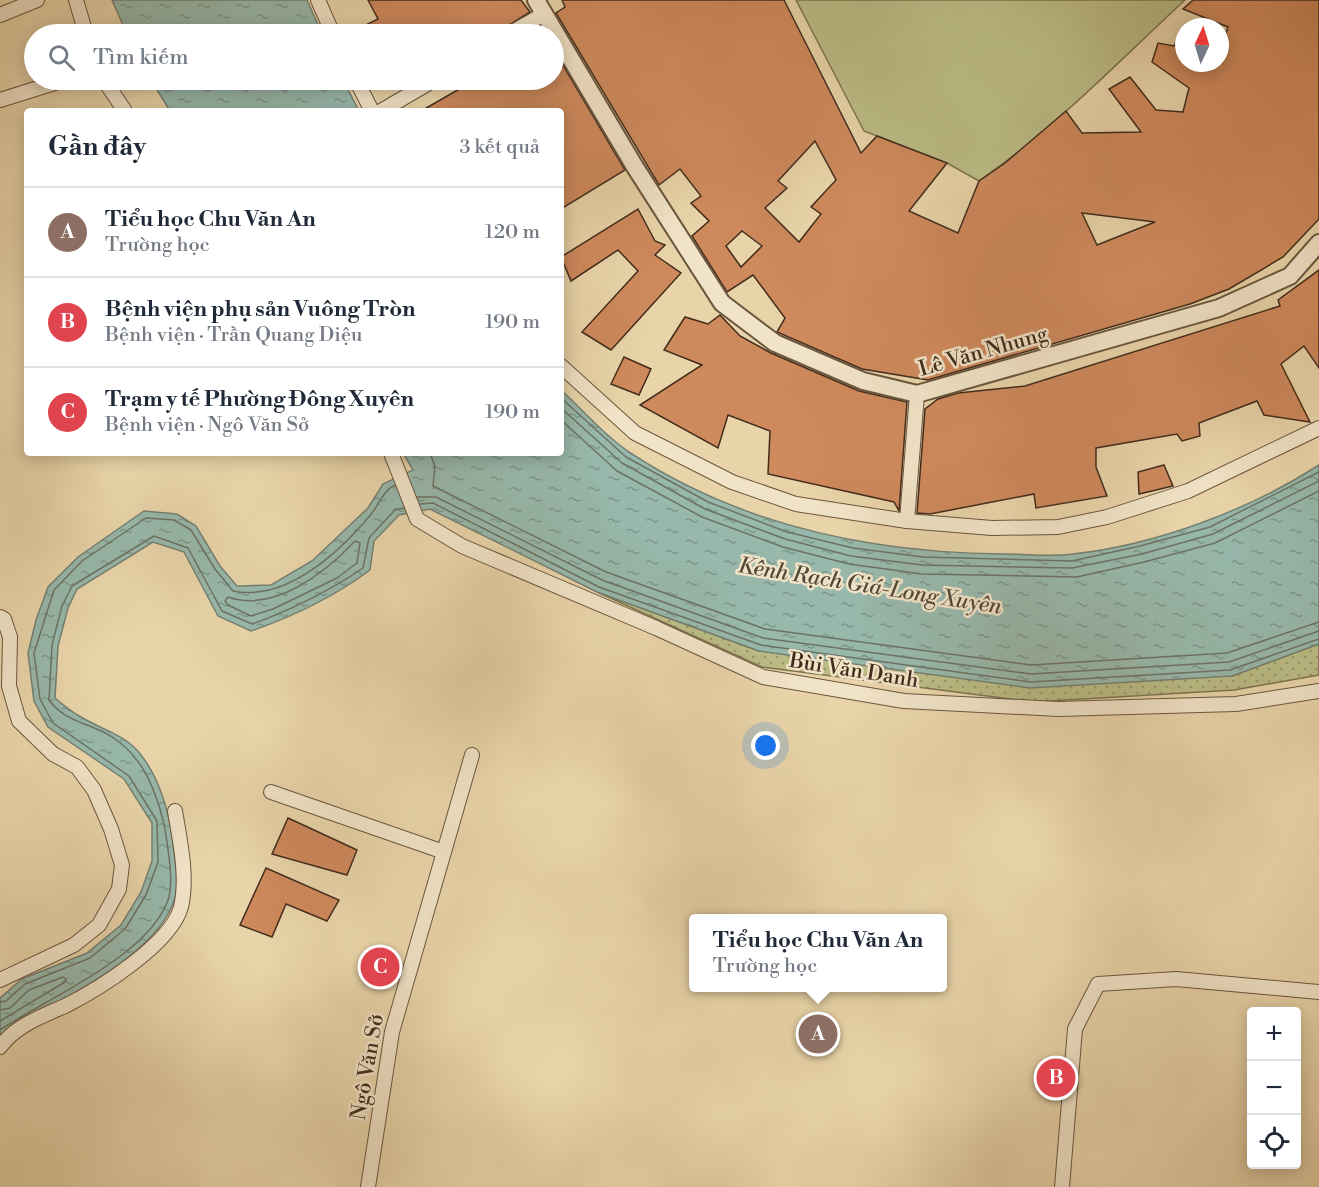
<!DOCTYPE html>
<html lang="vi">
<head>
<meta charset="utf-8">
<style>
  :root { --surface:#fff; --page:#f6f6f7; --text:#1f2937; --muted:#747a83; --line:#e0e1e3; --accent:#1a73e8 }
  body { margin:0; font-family:"Libre Bodoni",serif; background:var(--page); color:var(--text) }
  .controls { position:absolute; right:18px; bottom:18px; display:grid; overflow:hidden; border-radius:6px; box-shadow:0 3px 15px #0003 }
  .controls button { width:54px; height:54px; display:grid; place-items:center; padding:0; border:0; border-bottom:2px solid var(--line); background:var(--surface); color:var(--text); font:30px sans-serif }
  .compass { position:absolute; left:1175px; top:18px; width:54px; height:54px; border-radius:50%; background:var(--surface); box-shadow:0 3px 15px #0003; rotate:4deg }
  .you { position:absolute; left:766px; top:746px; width:21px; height:21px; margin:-15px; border:4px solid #fff; border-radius:50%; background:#1a73e8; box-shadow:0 0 0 9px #1a73e833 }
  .badge { display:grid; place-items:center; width:39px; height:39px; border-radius:50%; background:var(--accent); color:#fff; font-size:20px; font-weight:700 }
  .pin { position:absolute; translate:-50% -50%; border:3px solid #fff; box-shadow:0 2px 6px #0006 }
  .popup { position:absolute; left:689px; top:914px; width:258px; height:78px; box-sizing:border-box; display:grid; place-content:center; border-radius:6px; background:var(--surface); filter:drop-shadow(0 2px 4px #0005); font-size:20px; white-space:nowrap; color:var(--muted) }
  .popup b { font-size:22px; color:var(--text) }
  .popup::after { content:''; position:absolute; left:50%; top:100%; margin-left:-12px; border:12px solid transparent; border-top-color:var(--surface) }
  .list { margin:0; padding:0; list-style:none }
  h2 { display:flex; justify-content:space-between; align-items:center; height:78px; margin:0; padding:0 24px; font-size:26px }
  h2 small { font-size:20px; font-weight:400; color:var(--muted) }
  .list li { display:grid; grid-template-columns:39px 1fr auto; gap:18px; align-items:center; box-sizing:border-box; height:90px; padding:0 24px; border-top:2px solid var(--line) }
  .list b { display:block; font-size:22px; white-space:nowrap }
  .list p { margin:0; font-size:20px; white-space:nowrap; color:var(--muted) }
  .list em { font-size:20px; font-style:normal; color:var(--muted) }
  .icon { flex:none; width:33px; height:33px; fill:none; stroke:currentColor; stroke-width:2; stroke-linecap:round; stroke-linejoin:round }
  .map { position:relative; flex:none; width:1319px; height:1187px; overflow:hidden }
  .search { position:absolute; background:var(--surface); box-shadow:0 3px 15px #0003; left:24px; top:24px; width:540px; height:66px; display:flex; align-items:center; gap:15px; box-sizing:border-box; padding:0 21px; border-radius:33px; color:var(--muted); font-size:22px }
  .panel { position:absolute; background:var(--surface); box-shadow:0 3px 15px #0003; left:24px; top:108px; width:540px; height:348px; border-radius:6px }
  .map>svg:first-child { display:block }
  .park { fill:url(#park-dots); stroke:#7e7450; stroke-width:1.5 }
  .pitch { fill:#bbbc85; stroke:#7e7450; stroke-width:1.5 }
  .water { fill:url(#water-ripples); stroke:#758072; stroke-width:1.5 }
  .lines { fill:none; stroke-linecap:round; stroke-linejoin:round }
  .shore { stroke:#6c7264; stroke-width:1.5 }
  .building { fill:#ce895c; stroke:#412c1c; stroke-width:1.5; fill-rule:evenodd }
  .minor-casing { stroke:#6b563f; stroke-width:16 }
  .tertiary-casing { stroke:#6b563f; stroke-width:20 }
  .minor { stroke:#f1e3c7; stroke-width:14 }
  .tertiary { stroke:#f1e3c7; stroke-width:16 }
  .labels { text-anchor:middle; stroke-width:5; stroke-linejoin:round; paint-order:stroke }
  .street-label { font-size:21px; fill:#412c1c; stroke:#f1e3c7 }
  .water-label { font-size:22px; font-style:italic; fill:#524839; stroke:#f1e3c7 }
</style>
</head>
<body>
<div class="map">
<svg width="1319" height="1187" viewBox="0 0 1319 1187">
  <defs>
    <pattern id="park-dots" width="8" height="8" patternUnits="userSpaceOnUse" patternTransform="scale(1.5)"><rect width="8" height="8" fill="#bbbc85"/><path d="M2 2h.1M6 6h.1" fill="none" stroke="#9a996c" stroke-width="1.8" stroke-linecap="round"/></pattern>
    <pattern id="water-ripples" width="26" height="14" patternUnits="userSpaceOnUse" patternTransform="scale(1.5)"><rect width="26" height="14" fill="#97b8ab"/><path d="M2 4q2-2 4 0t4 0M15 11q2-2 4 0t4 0" fill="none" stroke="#7d968a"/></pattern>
  </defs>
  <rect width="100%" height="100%" fill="#e9d4a9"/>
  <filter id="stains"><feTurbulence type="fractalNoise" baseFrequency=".00333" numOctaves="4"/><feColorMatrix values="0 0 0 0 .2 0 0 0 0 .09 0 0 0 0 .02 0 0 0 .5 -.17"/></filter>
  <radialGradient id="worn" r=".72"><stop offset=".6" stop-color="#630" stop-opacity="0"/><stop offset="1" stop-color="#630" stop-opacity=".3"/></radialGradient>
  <polygon class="park" points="597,592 759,651 1232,676 1319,644 1319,675 1234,690 1033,702 762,667"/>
  <path class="pitch" d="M796,0H1185C1118,62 1054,129 979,181L947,163L864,131Z"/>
  <g class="water">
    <polygon points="112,0 307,0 322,34 127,34"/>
    <polygon points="151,80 343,80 359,111 170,111"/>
    <path d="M561,390C584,411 606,437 632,454C744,527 873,553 1004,554C1027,554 1051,557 1073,554C1156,545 1249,510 1319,465V644L1232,676L1030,688L759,651L597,592L430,509L399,515L374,541L370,570C335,596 292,617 251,631L218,616L184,552L153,542L77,589L68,608L58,646L55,698C63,705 72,712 81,717C102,730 125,734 141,755C160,779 170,815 173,844C175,860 179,883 175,898C156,960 50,1003 0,1037V998L22,979L87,953L121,925L141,892L152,861V823L124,779L48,727L34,701L28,653L36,620L48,587L78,557L144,511L177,514L196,526L220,566L237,586L271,585L312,561L368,508L383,484L413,470L403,453H561Z"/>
  </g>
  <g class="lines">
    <g class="shore">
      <polyline points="561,398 626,457 708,502 787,532 853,548 923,557 1072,561 1140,546 1210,527 1319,472"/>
      <polyline points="561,408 622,463 705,509 785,539 851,556 922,565 1072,568 1142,554 1213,534 1319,481"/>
      <polyline points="561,420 617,471 702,517 783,547 849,564 922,574 1077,577 1144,562 1215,543 1319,491"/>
      <polyline points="430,453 435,467 433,486 606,572 765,629 1031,665 1227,653 1319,622"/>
      <polyline points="417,497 436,497 602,580 763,638 1031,674 1229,662 1319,631"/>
      <polyline points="420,504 433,503 599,587 761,645 1031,682 1230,670 1319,639"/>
      <path d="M355,541L360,543L357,563L337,578L273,609L251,616L228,605L225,601L228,597C274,613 325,573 355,541Z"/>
      <path d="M0,1002L6,1001L25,984L90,958L125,929L146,895L158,862L157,821L129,776L53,723L40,699L34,653L54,590L82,561L146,518L174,520L191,530L215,569L233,591C287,602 341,551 372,513C380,503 383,491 395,485"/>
      <polyline points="0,1010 10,1008 29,990 63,977 66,979 65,982 0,1021"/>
      <path d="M0,1030C47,998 152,955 169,897C173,880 169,858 167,842C164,817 152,777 135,758C130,751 122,744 115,739C95,724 65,723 49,700L52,645L62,606L72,586L154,536L188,548L222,611L252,624C287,612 333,589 363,568L369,538L395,510L404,508"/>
    </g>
  </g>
  <g class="building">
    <polygon points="368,0 521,0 530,12 495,34 438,34 431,25 403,34 348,34 378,19"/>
    <path d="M562,0H784L861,153L877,136L947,163L909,211L958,233L979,181L1005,163L1066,111L1082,133L1141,132L1109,89L1130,77L1156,110L1183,112L1189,88L1152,62L1158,43L1174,46L1184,27V63H1220V49L1228,27L1183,9L1193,0H1319V219L1283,257L1229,289L1190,304L928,380L862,369L777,332L785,318L753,275L727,292L692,236L709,221L691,203L701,196L680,169L659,185L556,13L565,7ZM815,141L836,180L811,207L821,214L799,242L765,208L787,188L778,181ZM1082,213L1155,222L1097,245ZM742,231L762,246L741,267L726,246Z"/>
    <polygon points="554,50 625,170 561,209 561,111 421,111 475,80 554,80"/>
    <polygon points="638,209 655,241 665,245 655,255 681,273 611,350 582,332 638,271 618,250 571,281 561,257"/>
    <polygon points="1319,270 1319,368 1304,346 1281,364 1310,422 1264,415 1257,401 1199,423 1200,436 1182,441 1177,434 1096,448 1096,467 1107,496 1036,508 1034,494 930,514 917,513 925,409 938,399 958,393 1025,386 1280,306 1278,300"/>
    <polygon points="720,315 740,336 771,353 859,391 907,402 899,511 894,502 768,474 770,431 728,415 718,448 640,405 702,365 664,350 685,317 708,324"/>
    <polygon points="624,357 651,369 639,395 611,384"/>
    <polygon points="1164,465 1173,486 1139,494 1138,472"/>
    <polygon points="288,818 357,850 347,875 272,854"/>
    <polygon points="266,868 339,900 327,921 286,904 272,937 240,925"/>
  </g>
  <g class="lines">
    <g class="minor-casing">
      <g id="minor">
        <polyline points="76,0 86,34"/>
        <polyline points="318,0 333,34"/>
        <polyline points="0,15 37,0"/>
        <polyline points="509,34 544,14"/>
        <polyline points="104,80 125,111"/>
        <polyline points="356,80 372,111"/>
        <polyline points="0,100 64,80"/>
        <polyline points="381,111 434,80"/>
        <polyline points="561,366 635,433 732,482 796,504 907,521 992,528 1058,527 1107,517 1188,491 1319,428"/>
        <polyline points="391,453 417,519 462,546 656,628 763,677 904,701 1058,709 1236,704 1319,691"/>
        <polyline points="907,521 917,394"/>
        <polyline points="0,617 4,619 10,637 9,686 19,721 53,754 77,767 94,790 111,829 122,865 119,889 99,925 74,945 0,980"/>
        <polyline points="271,792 444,852"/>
        <path d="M0,1047C15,1026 42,1016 65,1006C99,989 171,944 181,907C188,877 180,841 175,811"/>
        <polyline points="368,1187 392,1032 472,755"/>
        <polyline points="1062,1187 1075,1029 1098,984 1176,979 1319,992"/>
      </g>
    </g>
    <g class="tertiary-casing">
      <polyline id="tertiary" points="536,0 635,167 722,303 775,343 863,381 917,394 1219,308 1290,276 1319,243"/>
    </g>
    <use href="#minor" class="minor"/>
    <use href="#tertiary" class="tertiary"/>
  </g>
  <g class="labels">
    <g class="street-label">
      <text transform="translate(983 351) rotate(-16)" y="7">Lê Văn Nhung</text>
      <text transform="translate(854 670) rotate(9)" y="7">Bùi Văn Danh</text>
      <text transform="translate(367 1067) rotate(-80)" y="7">Ngô Văn Sở</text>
    </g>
    <g class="water-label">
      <text transform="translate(870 585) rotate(9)" y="8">Kênh Rạch Giá-Long Xuyên</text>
    </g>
  </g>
  <rect width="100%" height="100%" filter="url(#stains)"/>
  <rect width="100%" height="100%" fill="url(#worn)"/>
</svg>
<div class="controls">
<button>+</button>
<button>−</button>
<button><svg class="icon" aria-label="locate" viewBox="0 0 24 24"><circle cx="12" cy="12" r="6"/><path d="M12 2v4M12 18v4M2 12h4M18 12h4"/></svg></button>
</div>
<svg class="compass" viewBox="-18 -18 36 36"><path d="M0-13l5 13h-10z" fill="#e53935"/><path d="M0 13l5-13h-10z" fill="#747a83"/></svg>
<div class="you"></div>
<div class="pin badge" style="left:818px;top:1034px;background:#8d6e63">A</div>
<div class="popup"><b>Tiểu học Chu Văn An</b>Trường học</div>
<div class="pin badge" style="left:1056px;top:1078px;background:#e0444e">B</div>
<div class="pin badge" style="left:380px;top:967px;background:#e0444e">C</div>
<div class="search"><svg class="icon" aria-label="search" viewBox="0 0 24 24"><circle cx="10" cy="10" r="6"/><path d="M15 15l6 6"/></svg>Tìm kiếm</div>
<section class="panel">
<h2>Gần đây<small>3 kết quả</small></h2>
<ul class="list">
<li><span class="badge" style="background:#8d6e63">A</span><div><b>Tiểu học Chu Văn An</b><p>Trường học</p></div><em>120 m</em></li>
<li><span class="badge" style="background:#e0444e">B</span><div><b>Bệnh viện phụ sản Vuông Tròn</b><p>Bệnh viện · Trần Quang Diệu</p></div><em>190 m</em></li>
<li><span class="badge" style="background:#e0444e">C</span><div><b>Trạm y tế Phường Đông Xuyên</b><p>Bệnh viện · Ngô Văn Sở</p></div><em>190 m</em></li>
</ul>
</section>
</div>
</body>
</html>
